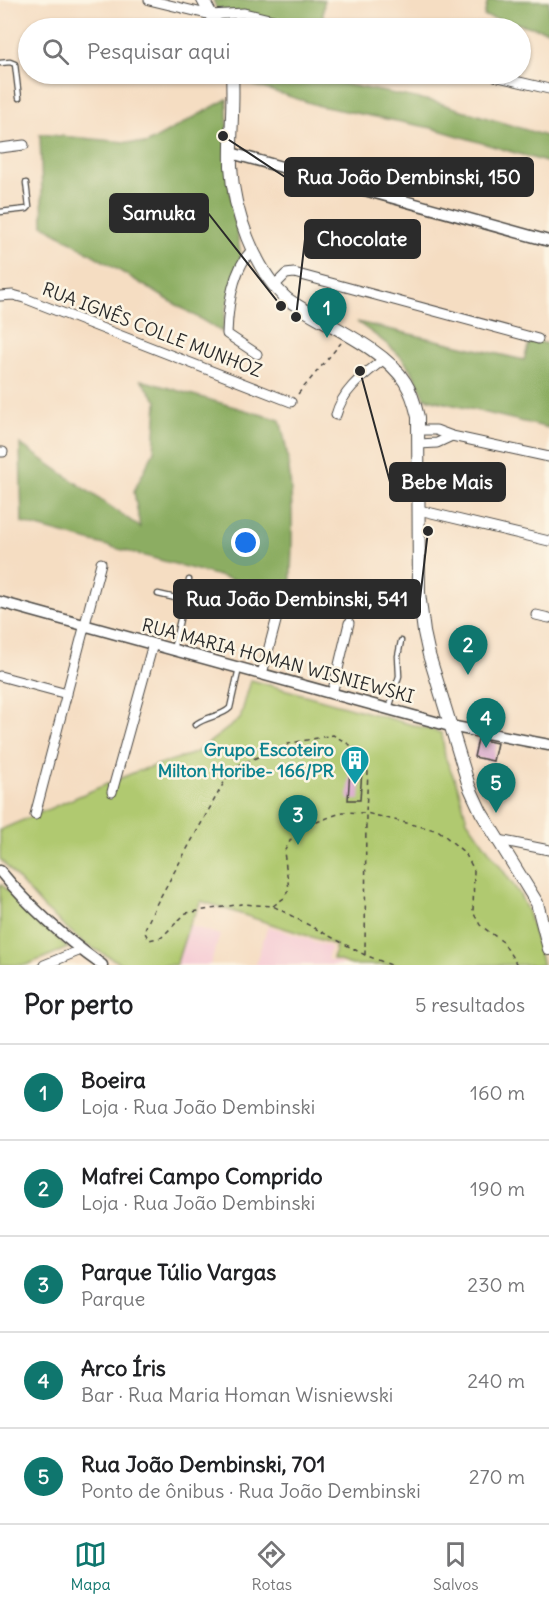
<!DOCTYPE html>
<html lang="pt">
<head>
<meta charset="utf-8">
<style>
  :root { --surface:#fff; --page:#f2f2f2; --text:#202124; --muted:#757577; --line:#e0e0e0; --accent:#0f766e }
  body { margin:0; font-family:Delius,sans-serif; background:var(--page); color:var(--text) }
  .you { position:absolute; left:246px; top:543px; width:21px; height:21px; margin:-15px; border:4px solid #fff; border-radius:50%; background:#1a73e8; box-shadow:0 0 0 9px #1a73e833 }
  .badge { display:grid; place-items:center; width:39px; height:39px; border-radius:50%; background:var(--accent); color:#fff; font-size:20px; font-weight:700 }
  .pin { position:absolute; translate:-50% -50px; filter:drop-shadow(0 2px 3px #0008) }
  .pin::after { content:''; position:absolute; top:32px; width:21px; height:18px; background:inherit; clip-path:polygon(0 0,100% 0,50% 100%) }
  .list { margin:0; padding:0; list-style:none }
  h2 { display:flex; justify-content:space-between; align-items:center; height:78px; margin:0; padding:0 24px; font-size:26px }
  h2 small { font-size:20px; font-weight:400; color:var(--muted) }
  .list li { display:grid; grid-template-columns:39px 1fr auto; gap:18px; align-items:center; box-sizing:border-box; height:96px; padding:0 24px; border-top:2px solid var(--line) }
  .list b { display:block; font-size:22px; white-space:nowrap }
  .list p { margin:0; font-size:20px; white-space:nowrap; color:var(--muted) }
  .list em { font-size:20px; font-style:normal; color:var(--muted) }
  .icon { flex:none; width:33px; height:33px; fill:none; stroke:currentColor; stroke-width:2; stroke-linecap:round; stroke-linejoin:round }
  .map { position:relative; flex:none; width:549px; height:965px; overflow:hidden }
  .search { position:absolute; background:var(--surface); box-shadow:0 2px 4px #0004; left:18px; right:18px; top:18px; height:66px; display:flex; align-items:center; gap:15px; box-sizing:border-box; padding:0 21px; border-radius:33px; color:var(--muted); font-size:22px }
  .sheet { height:558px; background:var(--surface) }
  nav { display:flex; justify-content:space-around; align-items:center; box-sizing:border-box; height:84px; border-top:2px solid var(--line); background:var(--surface); font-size:16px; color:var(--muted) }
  nav a { display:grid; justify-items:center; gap:3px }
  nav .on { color:var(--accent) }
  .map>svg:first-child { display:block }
  .built { fill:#f6cfd6 }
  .green { fill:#b0c96f; stroke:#6e7a4d; stroke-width:1.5 }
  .forest { fill:#8cad62; stroke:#5c6c46; stroke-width:1.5 }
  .building { fill:#d9a8cc }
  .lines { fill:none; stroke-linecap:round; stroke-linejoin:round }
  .service-casing { stroke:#494642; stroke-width:7 }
  .minor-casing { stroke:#494642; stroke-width:11 }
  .tertiary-casing { stroke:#494642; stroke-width:13 }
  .secondary-casing { stroke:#494642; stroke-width:14 }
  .path { stroke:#494642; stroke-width:1.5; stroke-dasharray:4.5 4.5; stroke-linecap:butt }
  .service { stroke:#fff; stroke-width:4.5 }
  .minor { stroke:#fff; stroke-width:9 }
  .tertiary { stroke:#fff; stroke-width:10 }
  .secondary { stroke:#fff; stroke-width:12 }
  .labels { text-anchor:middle; stroke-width:5; stroke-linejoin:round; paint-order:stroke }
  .street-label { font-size:18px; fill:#2b2b2b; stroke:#fcf5e5 }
  .culture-label { font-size:18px; font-weight:bold; fill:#0d838f; stroke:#fcf5e5; text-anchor:end }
  .leader { fill:none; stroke:#2b2b2b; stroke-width:2 }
  .callout-dot { fill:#2b2b2b; stroke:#fcf5e5; stroke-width:2 }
  .callout { fill:#2b2b2b; stroke:#2b2b2b; stroke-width:2 }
  .callout-label { font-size:20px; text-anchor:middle; font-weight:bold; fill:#fff }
</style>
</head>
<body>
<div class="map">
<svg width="549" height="965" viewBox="0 0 549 965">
  <rect width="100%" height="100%" fill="#fcf5e5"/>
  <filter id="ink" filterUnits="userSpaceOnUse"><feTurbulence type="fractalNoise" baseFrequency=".0167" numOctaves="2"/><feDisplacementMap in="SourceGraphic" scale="12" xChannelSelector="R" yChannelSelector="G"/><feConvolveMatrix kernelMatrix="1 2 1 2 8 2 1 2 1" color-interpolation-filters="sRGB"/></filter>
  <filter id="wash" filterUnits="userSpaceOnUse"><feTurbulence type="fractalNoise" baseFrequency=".008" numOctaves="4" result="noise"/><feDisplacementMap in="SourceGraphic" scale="24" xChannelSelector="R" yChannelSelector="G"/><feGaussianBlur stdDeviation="1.35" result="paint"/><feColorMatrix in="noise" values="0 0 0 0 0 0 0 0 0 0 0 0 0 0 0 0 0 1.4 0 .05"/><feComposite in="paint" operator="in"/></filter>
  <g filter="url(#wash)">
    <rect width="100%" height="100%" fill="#f5ddc2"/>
    <g class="built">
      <polygon points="189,925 220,935 210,965 176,965"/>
      <polygon points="268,926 331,947 327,959 345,965 255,965"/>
    </g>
    <g class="green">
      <polygon points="251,680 442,733 445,757 458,787 467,820 519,893 528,912 543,965 352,965 333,959 336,945 201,901 189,925 176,965 124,965 85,944 44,908 0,859 0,830 135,772 195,753 240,719"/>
      <polygon points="2,885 68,948 26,965 0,965 0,886"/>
    </g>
    <g class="forest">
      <polygon points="213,0 324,0 322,28 224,28"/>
      <polygon points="488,0 549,1 549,31 484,16"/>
      <polygon points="240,74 318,74 318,79 436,102 549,137 549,163 432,128 320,106 243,82"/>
      <polygon points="227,99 229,183 241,257 226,308 222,332 43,225 40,134 146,144"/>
      <path d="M357,322L524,360L530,340L549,344V428L425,398C407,355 393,348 357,322Z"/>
      <path d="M141,380L280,420C295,476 293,538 290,595L22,523L20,444L140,527L134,491L154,451L157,401Z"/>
    </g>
    <g id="blocks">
      <g class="building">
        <polygon points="478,739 497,743 493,761 474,757"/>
        <polygon points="350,769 362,769 360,800 348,800"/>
      </g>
    </g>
  </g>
  <g filter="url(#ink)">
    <use href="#blocks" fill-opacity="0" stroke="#494642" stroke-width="1.5"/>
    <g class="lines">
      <g class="service-casing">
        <g id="service">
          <polyline points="0,63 10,62 15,64 19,98"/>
          <polyline points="202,74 232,77"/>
          <polyline points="0,212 27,209 29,207 26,183"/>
          <polyline points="158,594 184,600"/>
          <polyline points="173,650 189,580"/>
          <polyline points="389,709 399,676 398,656 401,641"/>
          <path d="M195,725C206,716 221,717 230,708L239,668"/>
        </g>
      </g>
      <g class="minor-casing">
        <g id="minor">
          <polyline points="149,0 211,15 244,13 306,28"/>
          <polyline points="217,26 266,20"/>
          <polyline points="486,74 549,89"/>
          <polyline points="0,148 24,145"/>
          <path d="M253,249C232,269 228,306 227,334L257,354"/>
          <polyline points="274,286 286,274 294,273 538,339"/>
          <polyline points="0,296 13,295 24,298 291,402"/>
          <path d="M336,415C343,389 364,375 384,359"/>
          <polyline points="418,430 436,430 452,436 549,457"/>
          <polyline points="419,444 437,443 452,436"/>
          <polyline points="0,452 3,452"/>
          <polyline points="419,510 549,541"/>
          <polyline points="536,615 549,618"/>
          <polyline points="262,674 281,602"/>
          <polyline points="0,676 67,694"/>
          <polyline points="332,694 349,623"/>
          <polyline points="112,792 153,644"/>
          <polyline points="35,815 101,563"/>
          <polyline points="499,840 549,850"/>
          <polyline points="44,965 81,950"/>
        </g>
      </g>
      <g class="tertiary-casing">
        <g id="tertiary">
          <polyline points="231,153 549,241"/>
          <polyline points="0,602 450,726 549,745"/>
          <path d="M0,871C29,906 64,938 102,965"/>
        </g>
      </g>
      <g class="secondary-casing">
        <g id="secondary">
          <polyline points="203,0 218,28"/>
          <path d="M232,74C234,104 230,135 231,166C233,209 254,270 287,299C321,323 384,347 405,382C412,393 415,404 418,417L419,593L424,632L429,655L469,786L481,812L537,903L549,949"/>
        </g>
      </g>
      <g class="path">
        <polyline points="298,394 341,343"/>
        <polyline points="273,906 284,898 289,889 284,852 296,830 343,812 366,813 439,831 465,853 474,870 473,912 480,925 503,942 517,965"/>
        <polyline points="365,955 366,813 368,772 357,749 333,735 291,743 232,768 157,903 144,931 149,940 162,937 186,913 242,904 273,906 365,955 391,965"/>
      </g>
      <use href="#service" class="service"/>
      <use href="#minor" class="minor"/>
      <use href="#tertiary" class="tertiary"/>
      <use href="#secondary" class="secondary"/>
    </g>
  </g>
  <defs>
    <g id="building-pin" transform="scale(1.5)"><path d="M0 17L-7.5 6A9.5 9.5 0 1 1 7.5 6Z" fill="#0f9aa8" stroke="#fcf5e5"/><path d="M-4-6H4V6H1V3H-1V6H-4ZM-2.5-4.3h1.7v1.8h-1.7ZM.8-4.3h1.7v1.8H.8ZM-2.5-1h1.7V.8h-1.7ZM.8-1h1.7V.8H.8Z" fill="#fff"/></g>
  </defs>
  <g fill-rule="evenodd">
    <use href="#building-pin" x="355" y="760"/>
  </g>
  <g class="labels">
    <g class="street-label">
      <text transform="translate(152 330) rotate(21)" y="6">RUA IGNÊS COLLE MUNHOZ</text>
      <text transform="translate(278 661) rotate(15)" y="6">RUA MARIA HOMAN WISNIEWSKI</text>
    </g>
    <g class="culture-label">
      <text x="334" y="756">Grupo Escoteiro<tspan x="334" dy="21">Milton Horibe- 166/PR</tspan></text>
    </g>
  </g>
  <path class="leader" d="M223 136L285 177M281 306L208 213M296 317L305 239M360 371L390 482M428 531L420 599"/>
  <g class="callout-dot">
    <circle cx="223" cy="136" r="6"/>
    <circle cx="281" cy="306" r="6"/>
    <circle cx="296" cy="317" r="6"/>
    <circle cx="360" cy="371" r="6"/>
    <circle cx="428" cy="531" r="6"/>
  </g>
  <g class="callout">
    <rect x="285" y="158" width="248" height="38" rx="6"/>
    <rect x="110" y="194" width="98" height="38" rx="6"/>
    <rect x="305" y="220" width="115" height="38" rx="6"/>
    <rect x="390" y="463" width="115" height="38" rx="6"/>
    <rect x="174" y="580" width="246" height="38" rx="6"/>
  </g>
  <g class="callout-label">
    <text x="409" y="184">Rua João Dembinski, 150</text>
    <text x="159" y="220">Samuka</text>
    <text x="362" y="246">Chocolate</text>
    <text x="447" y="489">Bebe Mais</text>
    <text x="297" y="606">Rua João Dembinski, 541</text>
  </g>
</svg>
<div class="you"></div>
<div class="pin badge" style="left:327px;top:338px">1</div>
<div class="pin badge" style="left:468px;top:675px">2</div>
<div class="pin badge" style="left:298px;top:845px">3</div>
<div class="pin badge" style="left:486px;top:748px">4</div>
<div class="pin badge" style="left:496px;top:813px">5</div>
<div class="search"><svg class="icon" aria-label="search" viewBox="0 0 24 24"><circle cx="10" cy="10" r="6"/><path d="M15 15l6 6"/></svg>Pesquisar aqui</div>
</div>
<section class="sheet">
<h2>Por perto<small>5 resultados</small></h2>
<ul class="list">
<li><span class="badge">1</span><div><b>Boeira</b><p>Loja · Rua João Dembinski</p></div><em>160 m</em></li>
<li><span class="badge">2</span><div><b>Mafrei Campo Comprido</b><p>Loja · Rua João Dembinski</p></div><em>190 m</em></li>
<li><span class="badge">3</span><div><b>Parque Túlio Vargas</b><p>Parque</p></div><em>230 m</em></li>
<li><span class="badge">4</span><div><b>Arco Íris</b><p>Bar · Rua Maria Homan Wisniewski</p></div><em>240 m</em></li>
<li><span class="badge">5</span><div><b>Rua João Dembinski, 701</b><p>Ponto de ônibus · Rua João Dembinski</p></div><em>270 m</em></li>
</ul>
</section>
<nav>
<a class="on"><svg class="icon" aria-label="map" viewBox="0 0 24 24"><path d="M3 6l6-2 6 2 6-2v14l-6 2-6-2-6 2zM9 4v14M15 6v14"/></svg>Mapa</a>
<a><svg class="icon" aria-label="directions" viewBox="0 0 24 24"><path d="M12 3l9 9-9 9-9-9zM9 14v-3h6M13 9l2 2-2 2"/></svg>Rotas</a>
<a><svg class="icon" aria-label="saved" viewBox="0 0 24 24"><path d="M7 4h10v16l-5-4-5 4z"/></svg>Salvos</a>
</nav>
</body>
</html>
